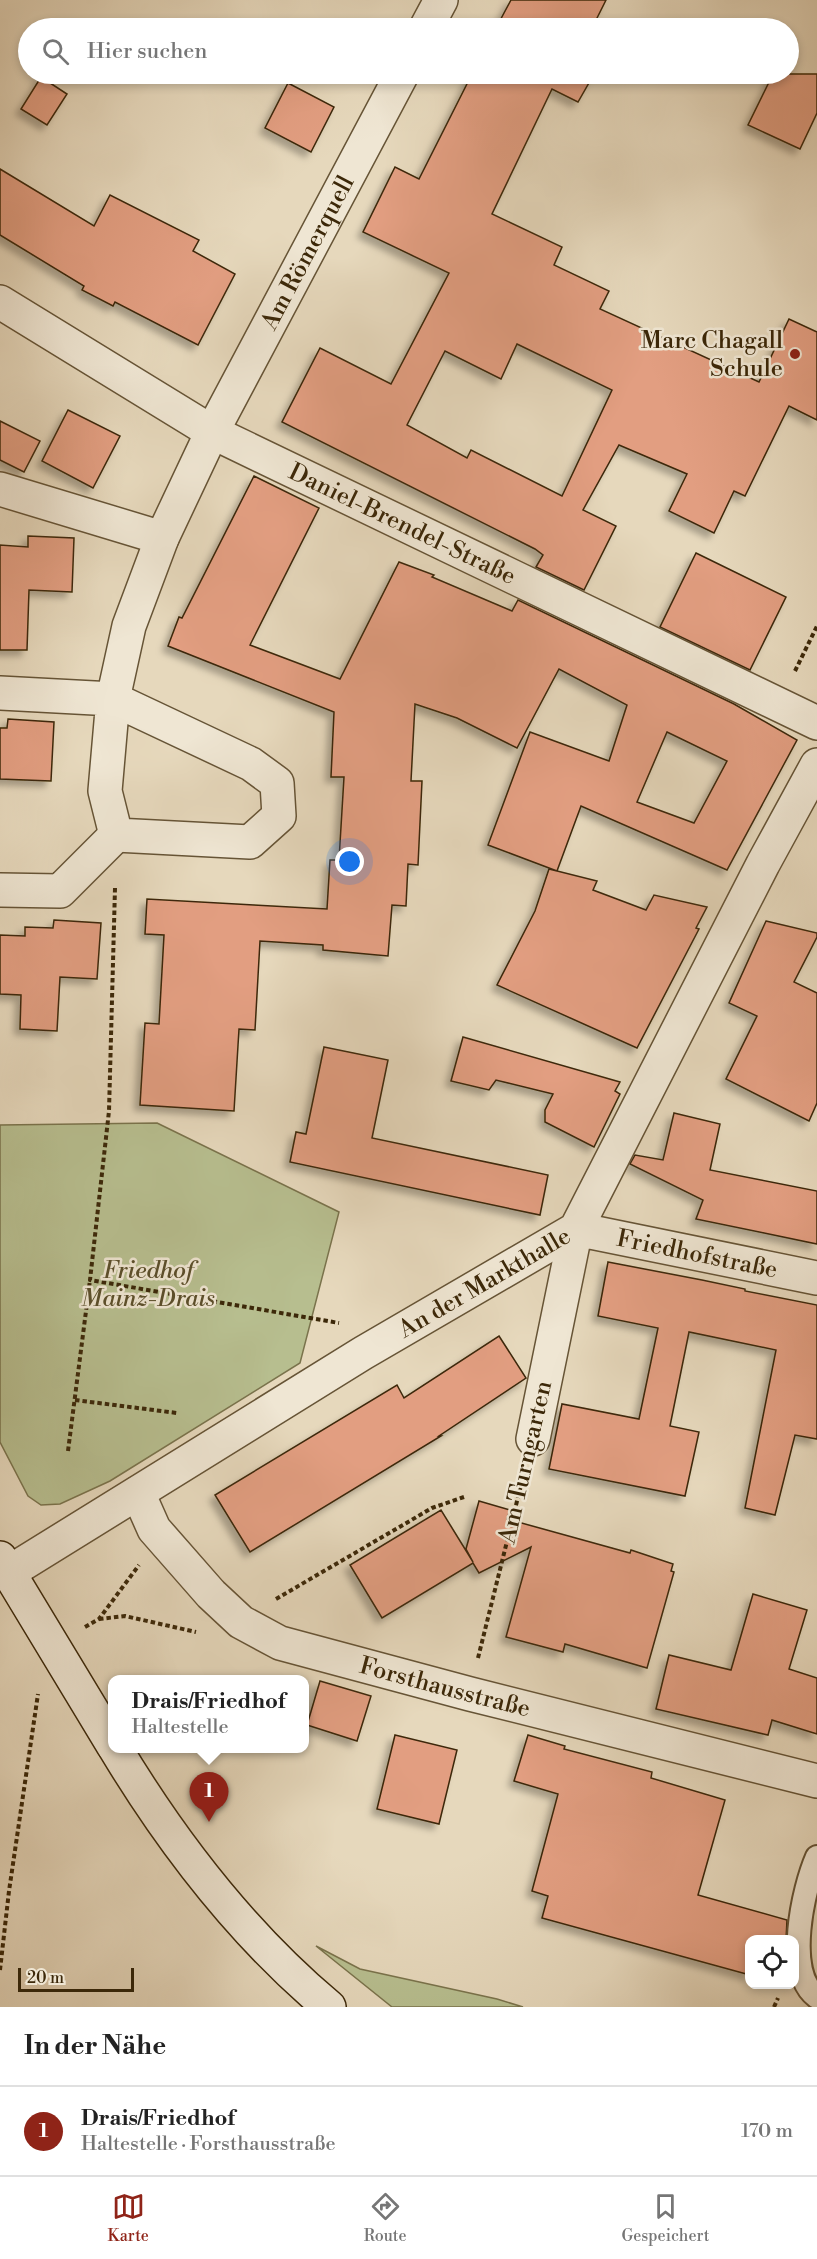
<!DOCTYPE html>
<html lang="de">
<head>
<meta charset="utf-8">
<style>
  :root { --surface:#fff; --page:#f6f6f6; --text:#222; --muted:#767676; --line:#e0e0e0; --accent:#8f2418 }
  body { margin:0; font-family:"Libre Bodoni",serif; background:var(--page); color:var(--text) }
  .controls { position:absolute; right:18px; bottom:18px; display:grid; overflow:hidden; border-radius:12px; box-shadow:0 3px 9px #0003 }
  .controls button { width:54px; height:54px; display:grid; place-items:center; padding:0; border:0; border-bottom:2px solid var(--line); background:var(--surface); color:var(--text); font:30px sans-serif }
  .scale { position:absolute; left:18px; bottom:15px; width:116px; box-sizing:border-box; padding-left:6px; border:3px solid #3c2809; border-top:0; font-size:16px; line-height:21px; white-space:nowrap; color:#3c2809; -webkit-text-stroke:4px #efe6d3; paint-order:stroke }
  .you { position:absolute; left:350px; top:862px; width:21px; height:21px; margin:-15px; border:4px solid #fff; border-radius:50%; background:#1a73e8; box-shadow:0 0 0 9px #1a73e833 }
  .badge { display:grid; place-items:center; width:39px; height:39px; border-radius:50%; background:var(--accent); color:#fff; font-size:20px; font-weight:700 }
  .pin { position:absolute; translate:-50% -50px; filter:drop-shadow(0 2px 3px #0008) }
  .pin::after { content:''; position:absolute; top:32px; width:21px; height:18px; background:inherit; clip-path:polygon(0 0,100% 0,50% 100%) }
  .popup { position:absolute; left:108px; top:1675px; width:201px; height:78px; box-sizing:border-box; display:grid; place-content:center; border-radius:12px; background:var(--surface); filter:drop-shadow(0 2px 4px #0005); font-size:20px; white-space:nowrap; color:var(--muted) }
  .popup b { font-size:22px; color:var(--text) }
  .popup::after { content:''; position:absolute; left:50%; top:100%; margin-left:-12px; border:12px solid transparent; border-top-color:var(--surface) }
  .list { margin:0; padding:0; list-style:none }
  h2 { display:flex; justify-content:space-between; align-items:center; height:78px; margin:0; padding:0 24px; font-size:26px }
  h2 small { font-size:20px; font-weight:400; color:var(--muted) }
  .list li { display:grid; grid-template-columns:39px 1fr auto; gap:18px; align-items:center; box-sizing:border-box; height:90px; padding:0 24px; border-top:2px solid var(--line) }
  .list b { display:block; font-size:22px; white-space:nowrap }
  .list p { margin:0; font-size:20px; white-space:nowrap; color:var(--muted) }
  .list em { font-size:20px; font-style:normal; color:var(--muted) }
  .icon { flex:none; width:33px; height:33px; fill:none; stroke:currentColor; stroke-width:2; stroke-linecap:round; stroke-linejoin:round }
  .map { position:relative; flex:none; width:817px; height:2007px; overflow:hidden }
  .search { position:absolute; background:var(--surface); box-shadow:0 3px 9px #0003; left:18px; right:18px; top:18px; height:66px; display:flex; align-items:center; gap:15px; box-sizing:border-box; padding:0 21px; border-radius:33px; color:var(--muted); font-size:22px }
  .sheet { height:168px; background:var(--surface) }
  nav { display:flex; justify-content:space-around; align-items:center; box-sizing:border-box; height:84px; border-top:2px solid var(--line); background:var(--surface); font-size:16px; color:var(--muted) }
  nav a { display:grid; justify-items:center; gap:3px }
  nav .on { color:var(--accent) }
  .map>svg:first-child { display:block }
  .green { fill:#b7be8f; stroke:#7a734c; stroke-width:1.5 }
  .building { fill:#e29e81; stroke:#3c2809; stroke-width:1.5; fill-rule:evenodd; filter:url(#shadow) }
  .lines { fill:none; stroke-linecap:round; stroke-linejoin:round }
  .service-casing { stroke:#665436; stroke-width:26 }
  .minor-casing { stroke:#665436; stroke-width:36 }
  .secondary-casing { stroke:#3c2809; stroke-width:36 }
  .path { stroke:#3c2809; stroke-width:4; stroke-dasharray:4.5 3; stroke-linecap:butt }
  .service { stroke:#efe6d3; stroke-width:22 }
  .minor { stroke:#efe6d3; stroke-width:33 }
  .secondary { stroke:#efe6d3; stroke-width:33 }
  .poi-dot { fill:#8f2418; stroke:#efe6d3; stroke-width:2 }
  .labels { text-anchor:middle; stroke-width:5; stroke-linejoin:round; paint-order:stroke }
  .street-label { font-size:24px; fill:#3c2809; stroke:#efe6d3 }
  .poi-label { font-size:24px; fill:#3c2809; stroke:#efe6d3; text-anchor:end }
  .park-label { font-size:24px; font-style:italic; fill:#5b4e2a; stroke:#efe6d3 }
</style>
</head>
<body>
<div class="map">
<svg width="817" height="2007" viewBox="0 0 817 2007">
  <defs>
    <filter id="shadow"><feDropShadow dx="-5.5" dy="5.5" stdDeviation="3" flood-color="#0004"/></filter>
  </defs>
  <rect width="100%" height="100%" fill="#e6d8bc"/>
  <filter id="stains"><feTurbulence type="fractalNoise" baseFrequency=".00333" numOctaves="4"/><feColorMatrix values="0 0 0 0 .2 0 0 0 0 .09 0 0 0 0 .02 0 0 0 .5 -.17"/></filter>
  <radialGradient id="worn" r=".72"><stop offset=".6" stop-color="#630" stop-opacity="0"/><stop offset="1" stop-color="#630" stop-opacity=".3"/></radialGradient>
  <g class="green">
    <polygon points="157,1123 339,1212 300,1363 110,1481 60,1504 41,1505 28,1496 0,1442 0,1125"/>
    <polygon points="316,1946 360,1969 497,1999 523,2007 392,2007"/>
  </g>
  <g class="building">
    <polygon points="511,0 606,0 592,28 496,28"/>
    <path d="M472,74H594L578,102L552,89L492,214L562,247L554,265L609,291L600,309L759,382L789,319L817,332V420L789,406L745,496L734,491L714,533L669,511L687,474L619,445L583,510L616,526L584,590L536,567L543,555L535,549L282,422L320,348L391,384L449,273L363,232L395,167L419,179ZM517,344L612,390L562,496L471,450L467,458L407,425L445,351L501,379Z"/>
    <polygon points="773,74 817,74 817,113 800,149 748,125"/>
    <polygon points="41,77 67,94 47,125 21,109"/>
    <polygon points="288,83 334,107 311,152 265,128"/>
    <polygon points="0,169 94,226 110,195 199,240 193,251 235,274 198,345 115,302 113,306 82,290 84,286 0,235"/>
    <polygon points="68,410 120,436 93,488 42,461"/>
    <polygon points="0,421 40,441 24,472 0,460"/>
    <path d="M254,476L319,508L250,645L340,679L399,562L434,575L432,577L512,611L518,600L734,704L797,740L727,870L581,806L557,871L597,881L593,890L646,910L654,895L707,907L696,928L699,929L637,1048L497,985L535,911L549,869L557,871L488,845L530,732L609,761L627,705L559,669L517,748L457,718L415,704L411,781H422L418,865L408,864L406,906L392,905L388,956L323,950V945L260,941L255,1030L239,1029L234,1111L140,1105L145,1023L159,1024L164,935L145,934L147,899L327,909L330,860H339L344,777H331L334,712L168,646L179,617L182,618ZM667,732L727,761L694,823L637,802Z"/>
    <polygon points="28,536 74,538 72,592 29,590 27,650 0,650 0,545 28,547"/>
    <polygon points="696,553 786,597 750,670 660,627"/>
    <polygon points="8,719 54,722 51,781 0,779 0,728 7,728"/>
    <polygon points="54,920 101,923 97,979 60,977 57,1031 20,1029 21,995 0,994 0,935 25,936 25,927 53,928"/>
    <polygon points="766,921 817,933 817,937 794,982 817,993 817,1103 809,1121 726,1079 757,1016 729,1003"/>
    <polygon points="463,1037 620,1082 615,1091 620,1094 594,1147 545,1122 545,1110 553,1094 496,1080 489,1090 451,1081"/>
    <polygon points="324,1047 388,1060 372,1138 548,1175 540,1215 290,1162 296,1132 306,1134"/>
    <polygon points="674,1113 720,1124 710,1170 817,1191 817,1244 696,1219 703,1200 630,1164 635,1155 663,1160"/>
    <polygon points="608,1262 702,1280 745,1289 745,1291 817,1305 817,1439 795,1435 775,1515 745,1508 776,1350 689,1332 670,1426 699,1432 685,1496 549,1469 562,1404 639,1419 658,1328 598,1316"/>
    <polygon points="499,1336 526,1378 439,1436 441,1436 250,1552 215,1495 397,1385 404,1398"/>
    <polygon points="479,1501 510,1510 507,1519 630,1553 631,1550 673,1564 671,1571 674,1572 647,1668 565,1644 563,1652 506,1637 531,1547 479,1573 473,1563 382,1618 350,1565 441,1510 473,1562 466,1549"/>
    <polygon points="753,1594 807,1610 789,1669 817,1678 817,1734 772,1720 768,1735 656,1709 669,1655 731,1670"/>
    <polygon points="320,1681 371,1696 357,1741 307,1725"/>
    <polygon points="395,1735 457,1750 439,1824 377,1809"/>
    <polygon points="528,1735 565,1746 564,1749 652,1772 651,1778 725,1800 698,1895 787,1920 786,1940 750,1940 750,1975 542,1918 548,1896 532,1891 558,1794 514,1781"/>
  </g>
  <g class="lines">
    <g class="service-casing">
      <path id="service" d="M817,1857C803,1889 784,1973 817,1997"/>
    </g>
    <g class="minor-casing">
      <g id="minor">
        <polyline points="426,28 441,0"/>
        <path id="s1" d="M0,302L212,432L817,723"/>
        <polyline points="0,489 162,538"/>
        <path id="s2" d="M0,693L113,699L251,764L277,783L279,816L250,842L116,835L105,791L113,699L129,626L162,538L212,432L402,74"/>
        <polyline points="0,890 60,891 116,835"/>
        <path id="s3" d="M533,1439L576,1229L817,1278"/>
        <path id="s4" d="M138,1493L154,1529L211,1594L241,1622L280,1643L470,1694L817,1781"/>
        <path id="s5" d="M8,1573L363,1353L576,1229L763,864L817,765"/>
      </g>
    </g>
    <g class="secondary-casing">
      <g id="secondary">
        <polyline points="0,1558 113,1745"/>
        <path d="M115,1748C174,1846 242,1934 329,2007"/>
      </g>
    </g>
    <g class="path">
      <polyline points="795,671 817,626"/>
      <polyline points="115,888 109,1111 90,1280 339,1323"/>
      <polyline points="75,1400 177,1413"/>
      <polyline points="68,1451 90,1280"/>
      <polyline points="276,1599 432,1508 464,1497"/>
      <polyline points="99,1619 125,1616 196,1632"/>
      <polyline points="85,1627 99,1619 139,1565"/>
      <polyline points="478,1658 524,1473"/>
      <polyline points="0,1970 9,1891 38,1694"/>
      <polyline points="774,2007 778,1998"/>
    </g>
    <use href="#service" class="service"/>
    <use href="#minor" class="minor"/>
    <use href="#secondary" class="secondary"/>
  </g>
  <circle class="poi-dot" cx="795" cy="354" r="6"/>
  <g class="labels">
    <g class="street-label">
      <text dy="8" stroke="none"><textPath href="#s2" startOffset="1131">Am Römerquell</textPath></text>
      <text dy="8" stroke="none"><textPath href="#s1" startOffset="460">Daniel-Brendel-Straße</textPath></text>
      <text dy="8" stroke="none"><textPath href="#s3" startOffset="338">Friedhofstraße</textPath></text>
      <text dy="8" stroke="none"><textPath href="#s5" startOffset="558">An der Markthalle</textPath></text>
      <text transform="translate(525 1462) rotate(-77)" y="8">Am Turngarten</text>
      <text dy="8" stroke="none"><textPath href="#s4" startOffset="382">Forsthausstraße</textPath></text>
    </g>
    <g class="poi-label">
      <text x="783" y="348">Marc Chagall<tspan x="783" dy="28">Schule</tspan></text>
    </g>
    <g class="park-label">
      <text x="148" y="1278">Friedhof<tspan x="148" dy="28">Mainz-Drais</tspan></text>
    </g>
  </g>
  <rect width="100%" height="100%" filter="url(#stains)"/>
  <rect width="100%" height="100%" fill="url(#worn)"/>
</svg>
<div class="controls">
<button><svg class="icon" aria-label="locate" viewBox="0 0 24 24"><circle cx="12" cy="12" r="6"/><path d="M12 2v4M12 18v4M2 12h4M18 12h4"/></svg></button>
</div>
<div class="scale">20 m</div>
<div class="you"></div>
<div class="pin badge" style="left:209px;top:1822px">1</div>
<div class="popup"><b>Drais/Friedhof</b>Haltestelle</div>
<div class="search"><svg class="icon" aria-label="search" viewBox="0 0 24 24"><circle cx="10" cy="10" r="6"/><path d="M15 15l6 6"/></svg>Hier suchen</div>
</div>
<section class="sheet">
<h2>In der Nähe<small></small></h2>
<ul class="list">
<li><span class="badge">1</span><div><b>Drais/Friedhof</b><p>Haltestelle · Forsthausstraße</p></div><em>170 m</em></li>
</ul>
</section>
<nav>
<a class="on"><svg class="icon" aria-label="map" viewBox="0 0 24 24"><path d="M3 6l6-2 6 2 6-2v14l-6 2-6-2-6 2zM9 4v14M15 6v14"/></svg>Karte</a>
<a><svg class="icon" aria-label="directions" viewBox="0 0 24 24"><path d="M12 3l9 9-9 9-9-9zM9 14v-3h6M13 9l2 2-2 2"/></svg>Route</a>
<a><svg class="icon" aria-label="saved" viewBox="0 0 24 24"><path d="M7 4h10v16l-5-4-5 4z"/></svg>Gespeichert</a>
</nav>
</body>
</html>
